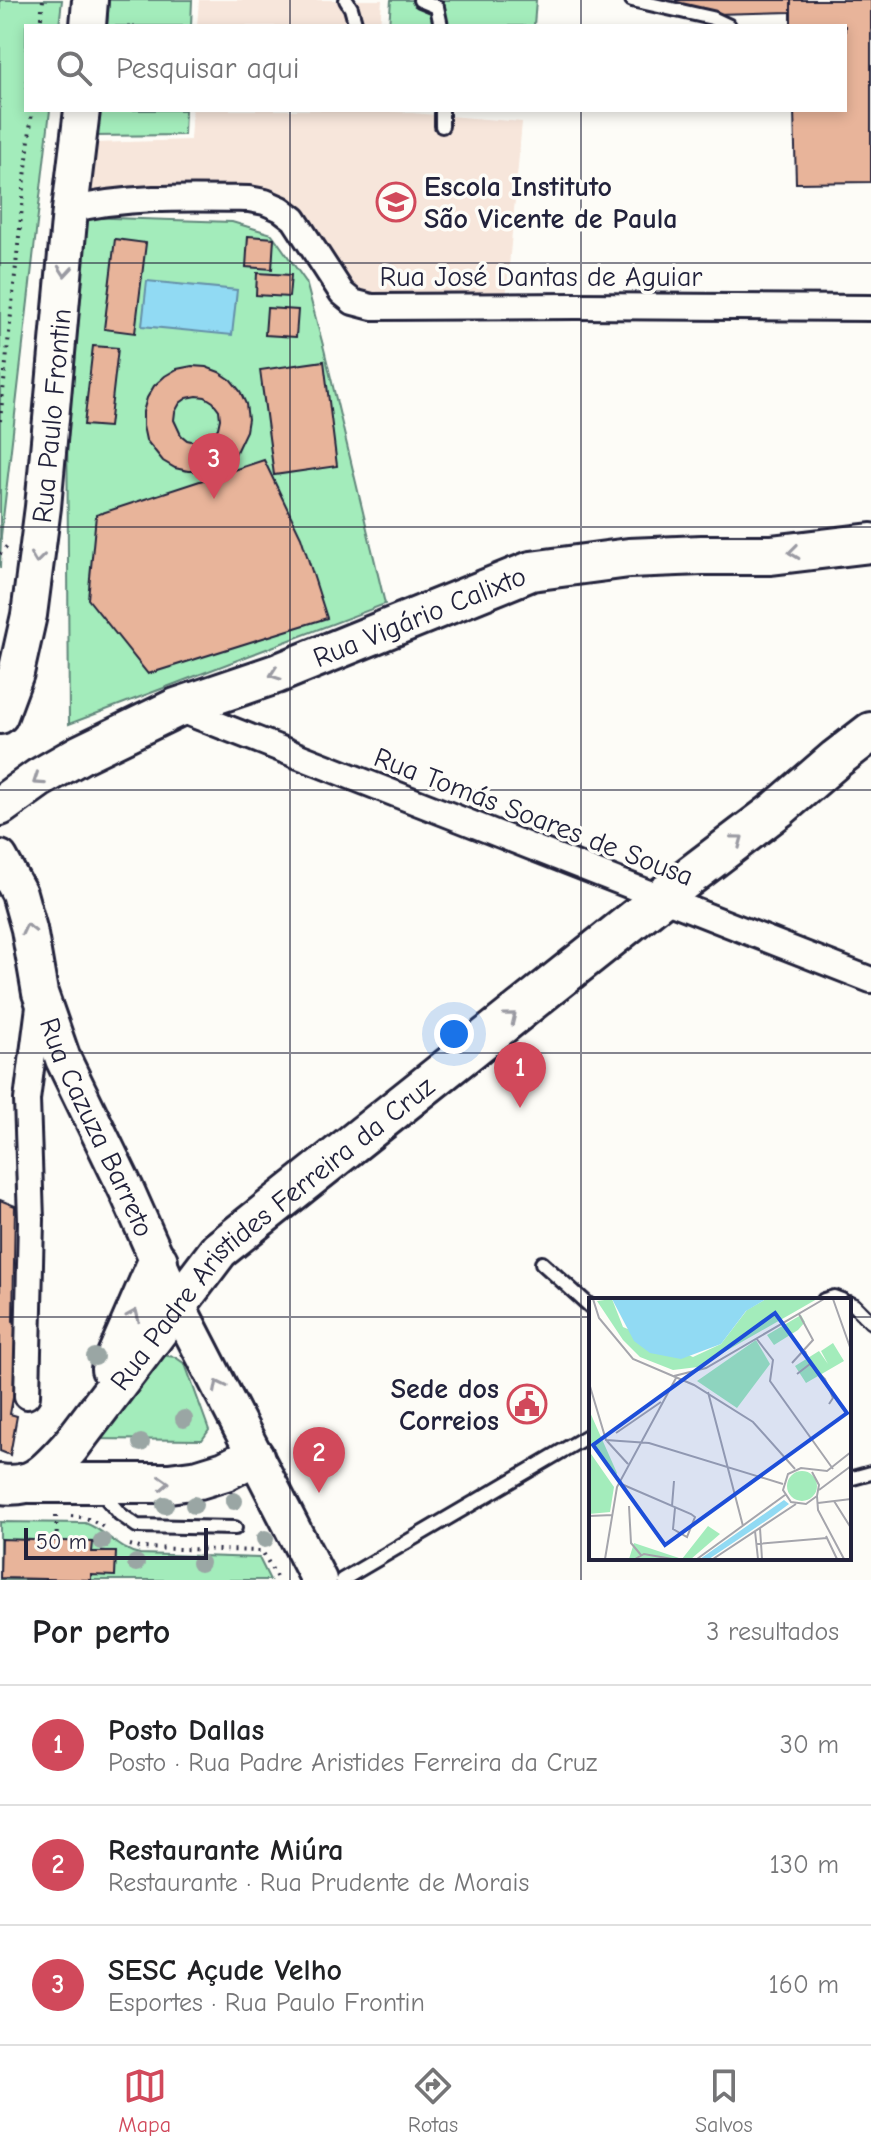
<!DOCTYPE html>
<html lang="pt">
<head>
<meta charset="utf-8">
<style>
  :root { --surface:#fff; --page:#f2f2f2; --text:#202124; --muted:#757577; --line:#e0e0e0; --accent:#d1495b }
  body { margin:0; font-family:"Comic Neue",sans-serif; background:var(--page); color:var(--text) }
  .scale { position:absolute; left:24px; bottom:20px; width:184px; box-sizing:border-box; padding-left:8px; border:4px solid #22223b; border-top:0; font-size:22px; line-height:28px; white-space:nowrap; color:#22223b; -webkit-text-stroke:6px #fdfcf7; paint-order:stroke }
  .you { position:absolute; left:454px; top:1034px; width:28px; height:28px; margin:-20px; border:6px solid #fff; border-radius:50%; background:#1a73e8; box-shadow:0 0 0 12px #1a73e833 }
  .badge { display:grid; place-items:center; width:52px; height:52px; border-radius:50%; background:var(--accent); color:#fff; font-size:26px; font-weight:700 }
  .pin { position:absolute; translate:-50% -66px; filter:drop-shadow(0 2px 4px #0008) }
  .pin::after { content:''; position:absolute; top:42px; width:28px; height:24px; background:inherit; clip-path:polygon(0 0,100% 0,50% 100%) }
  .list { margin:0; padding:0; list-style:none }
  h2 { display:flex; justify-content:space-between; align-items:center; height:104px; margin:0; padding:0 32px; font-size:34px }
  h2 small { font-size:26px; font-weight:400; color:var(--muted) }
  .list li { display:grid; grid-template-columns:52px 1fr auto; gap:24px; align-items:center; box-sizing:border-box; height:120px; padding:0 32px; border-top:2px solid var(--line) }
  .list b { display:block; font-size:30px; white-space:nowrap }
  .list p { margin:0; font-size:26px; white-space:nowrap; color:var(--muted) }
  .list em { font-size:26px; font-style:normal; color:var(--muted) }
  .icon { flex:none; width:44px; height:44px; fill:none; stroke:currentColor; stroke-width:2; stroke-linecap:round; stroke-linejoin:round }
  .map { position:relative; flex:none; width:871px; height:1580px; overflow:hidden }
  .search { position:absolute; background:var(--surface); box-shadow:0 4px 12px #0003; left:24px; right:24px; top:24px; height:88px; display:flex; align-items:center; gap:20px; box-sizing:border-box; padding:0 28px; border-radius:0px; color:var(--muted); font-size:30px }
  .sheet { height:464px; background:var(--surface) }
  nav { display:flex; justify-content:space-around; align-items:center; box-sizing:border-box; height:112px; border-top:2px solid var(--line); background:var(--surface); font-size:22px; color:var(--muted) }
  nav a { display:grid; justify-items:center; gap:4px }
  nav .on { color:var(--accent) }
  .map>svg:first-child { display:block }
  .built { fill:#f7e6db }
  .green { fill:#a3ecbb; stroke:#62877b; stroke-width:2 }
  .water { fill:#91daf3; stroke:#6590a9; stroke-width:2 }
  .building { fill:#e8b49a; stroke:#22223b; stroke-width:2; fill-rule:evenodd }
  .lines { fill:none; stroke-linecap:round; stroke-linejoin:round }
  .lane-casing { stroke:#22223b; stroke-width:18 }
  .street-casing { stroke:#22223b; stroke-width:30 }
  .secondary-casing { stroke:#22223b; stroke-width:40 }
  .primary-casing { stroke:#22223b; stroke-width:44 }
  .path { stroke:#22223b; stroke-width:4; stroke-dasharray:2 6; stroke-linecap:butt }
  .lane { stroke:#fdfcf7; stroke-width:12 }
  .street { stroke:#fdfcf7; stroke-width:24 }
  .secondary { stroke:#fdfcf7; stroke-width:34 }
  .primary { stroke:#fdfcf7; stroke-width:38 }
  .tree { fill:#9aa6a4 }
  .oneway { stroke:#9a9aa2 }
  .grid { fill:none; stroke:#22223b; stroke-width:2; stroke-opacity:0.55 }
  .labels { text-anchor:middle; stroke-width:7; stroke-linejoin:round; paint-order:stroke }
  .poi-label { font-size:28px; font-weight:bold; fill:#22223b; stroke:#fdfcf7; text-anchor:start }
  .street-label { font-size:28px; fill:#22223b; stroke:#fdfcf7 }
  .inset-road { fill:none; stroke:#a5a5ac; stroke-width:2 }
  .view { fill:#1d4ed8; fill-opacity:0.15; stroke:#1d4ed8; stroke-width:4 }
  .inset-edge { fill:none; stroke:#22223b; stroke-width:4 }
</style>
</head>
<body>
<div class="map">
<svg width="871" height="1580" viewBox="0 0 871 1580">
  <rect width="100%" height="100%" fill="#fdfcf7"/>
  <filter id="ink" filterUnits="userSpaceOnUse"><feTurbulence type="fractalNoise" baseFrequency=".0125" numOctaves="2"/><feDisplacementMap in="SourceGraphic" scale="16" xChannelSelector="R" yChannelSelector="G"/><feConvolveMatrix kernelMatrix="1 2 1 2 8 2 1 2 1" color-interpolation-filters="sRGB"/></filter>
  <g filter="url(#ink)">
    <g class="built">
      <polygon points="199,0 382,0 380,26 197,26"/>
      <polygon points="192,110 375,110 522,122 506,299 349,299 281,205 89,196 95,143 190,140"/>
    </g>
    <g class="green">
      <polygon points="0,0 62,0 59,26 26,26 26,110 50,110 1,536 0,568"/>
      <polygon points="109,0 192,0 191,26 107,26"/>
      <polygon points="391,0 536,0 534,26 389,26"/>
      <polygon points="98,110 185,110 184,135 95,136"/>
      <polygon points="81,217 232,222 272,234 306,282 324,349 385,604 69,724 67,393"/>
      <polygon points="161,1355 175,1357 185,1364 209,1430 202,1440 91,1439"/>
      <path d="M0,1522L85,1523C106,1530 118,1550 140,1554L259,1558L270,1580H0Z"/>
    </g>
    <polygon class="water" points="147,281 237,290 232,335 142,326"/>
    <g class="building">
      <polygon points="676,0 791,0 791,12 677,15"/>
      <polygon points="791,0 871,0 871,182 796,183 794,110 845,110 845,26 791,26"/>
      <polygon points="248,236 274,238 272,269 246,267"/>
      <polygon points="115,239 146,243 135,333 104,329"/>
      <polygon points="257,273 291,275 289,297 256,295"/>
      <polygon points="267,308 298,310 296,337 265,335"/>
      <polygon points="93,346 118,348 109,427 84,425"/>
      <polygon points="324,361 337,466 274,475 260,370"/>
      <path d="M192,366L206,367L219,372L231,380L240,391L246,404L248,419L246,431L235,454L225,462L201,471H188L175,468L163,461L146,440L143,426V412L147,398L154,386L165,376L177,369ZM197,396L205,397L213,402L219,410L220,419L218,428L213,436L205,440L196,442L187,440L181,435L174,420L175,412L180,403L187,398Z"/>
      <polygon points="264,460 301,537 327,618 148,674 88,599 96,515"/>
      <polygon points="0,1200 15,1206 13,1321 18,1324 14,1368 18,1370 10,1414 17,1416 10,1455 0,1451"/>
      <polygon points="1,1539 93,1542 92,1552 116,1552 115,1576 91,1575 91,1580 0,1578"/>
    </g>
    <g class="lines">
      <g class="lane-casing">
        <g id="lane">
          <polyline points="346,0 351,8 356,26"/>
          <polyline points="420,0 437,7 441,26"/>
          <polyline points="632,0 712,18 729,26"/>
          <polyline points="442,126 442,110"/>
          <polyline points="542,1263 591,1307"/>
          <polyline points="824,1300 834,1297 842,1300"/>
          <polyline points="849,1303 854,1305 871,1322"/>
          <polyline points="849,1479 871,1473"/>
          <polyline points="101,1492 120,1514 137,1526 235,1528"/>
          <polyline points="342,1580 591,1434"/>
        </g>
      </g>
      <g class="street-casing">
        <g id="street">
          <path d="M70,210C128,196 189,198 249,199L265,202L281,209L294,219L342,293L353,302L372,307L576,306L871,308"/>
          <polyline points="176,708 871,980"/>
          <polyline points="27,1396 31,1220 27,1100 40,999"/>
        </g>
      </g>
      <g class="secondary-casing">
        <g id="secondary">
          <polyline points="88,26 90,0"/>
          <path id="s1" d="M0,716L16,673L29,615L43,507L70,210L82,110"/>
          <path id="s2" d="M0,858L19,893L29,929L40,993L63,1059L126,1189L177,1304L319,1580"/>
        </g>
      </g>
      <g class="primary-casing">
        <g id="primary">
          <path id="s3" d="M0,806L39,778L81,754L176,708L276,674L531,571L629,558L702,555H771L871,543"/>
          <polyline points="111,1369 158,1261"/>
          <polyline points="30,1483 169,1483 199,1479 225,1471 254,1456"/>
          <path id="s4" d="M0,1484C35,1489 47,1471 69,1448L219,1250L661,898L778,809L836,759L871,732"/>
        </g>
      </g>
      <g class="path">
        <polyline points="40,26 43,0"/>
        <polyline points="0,421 32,110"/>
        <polyline points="0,554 9,544"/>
        <polyline points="56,1516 57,1540"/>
        <path d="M71,1516C86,1517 94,1520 106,1529"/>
        <polyline points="130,1545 140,1548 262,1551 278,1580"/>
      </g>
      <use href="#lane" class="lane"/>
      <use href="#street" class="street"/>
      <use href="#secondary" class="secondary"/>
      <use href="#primary" class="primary"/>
    </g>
    <g class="tree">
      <circle cx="95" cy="1357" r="9"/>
      <circle cx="184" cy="1419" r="9"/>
      <circle cx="141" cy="1443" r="9"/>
      <circle cx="234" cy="1501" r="9"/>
      <circle cx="165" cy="1505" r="9"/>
      <circle cx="194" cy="1505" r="9"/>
      <circle cx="265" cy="1539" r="9"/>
      <circle cx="102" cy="1541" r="9"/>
      <circle cx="136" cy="1563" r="9"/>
      <circle cx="200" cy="1563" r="9"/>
    </g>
    <defs><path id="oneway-chevron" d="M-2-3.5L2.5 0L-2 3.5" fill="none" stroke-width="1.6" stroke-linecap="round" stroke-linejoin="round" transform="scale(2)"/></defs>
    <g class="oneway">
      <use href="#oneway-chevron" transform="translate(65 271) rotate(95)"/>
      <use href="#oneway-chevron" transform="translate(794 552) rotate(173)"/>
      <use href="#oneway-chevron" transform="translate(37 558) rotate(97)"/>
      <use href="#oneway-chevron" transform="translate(275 674) rotate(160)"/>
      <use href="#oneway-chevron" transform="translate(38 780) rotate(146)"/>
      <use href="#oneway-chevron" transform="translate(738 840) rotate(-37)"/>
      <use href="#oneway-chevron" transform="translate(28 929) rotate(-103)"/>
      <use href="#oneway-chevron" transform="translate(511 1017) rotate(-39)"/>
      <use href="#oneway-chevron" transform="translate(134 1315) rotate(-66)"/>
      <use href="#oneway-chevron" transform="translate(219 1386) rotate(-117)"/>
      <use href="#oneway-chevron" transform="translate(164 1483) rotate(-3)"/>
    </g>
  </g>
  <path class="grid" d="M290,0V26M581,0V26M290,110V1580M581,110V1580M0,263H871M0,527H871M0,790H871M0,1053H871M0,1317H591M849,1317H871"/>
  <defs>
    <g id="school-ring" transform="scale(2)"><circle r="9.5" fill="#fdfcf7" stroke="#d1495b" stroke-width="1.5"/><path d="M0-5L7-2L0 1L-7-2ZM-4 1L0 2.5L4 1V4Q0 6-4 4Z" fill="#d1495b"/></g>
    <g id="civic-ring" transform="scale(2)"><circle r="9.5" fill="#fdfcf7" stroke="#d1495b" stroke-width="1.5"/><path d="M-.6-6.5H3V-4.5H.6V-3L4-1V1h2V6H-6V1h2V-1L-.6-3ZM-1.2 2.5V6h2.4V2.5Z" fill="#d1495b"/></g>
  </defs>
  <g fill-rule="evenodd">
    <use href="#school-ring" x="396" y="202"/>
    <use href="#civic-ring" x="527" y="1404"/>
  </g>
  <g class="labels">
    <g class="poi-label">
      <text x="424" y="196">Escola Instituto<tspan x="424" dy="32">São Vicente de Paula</tspan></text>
      <text x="499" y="1398" text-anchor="end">Sede dos<tspan x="499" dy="32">Correios</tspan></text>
    </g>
    <g class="street-label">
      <text x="541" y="286">Rua José Dantas de Aguiar</text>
      <text dy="10" stroke="none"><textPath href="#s1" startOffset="306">Rua Paulo Frontin</textPath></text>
      <text dy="10" stroke="none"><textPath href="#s3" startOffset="462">Rua Vigário Calixto</textPath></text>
      <text transform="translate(534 816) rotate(21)" y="10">Rua Tomás Soares de Sousa</text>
      <text dy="10" stroke="none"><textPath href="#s2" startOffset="288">Rua Cazuza Barreto</textPath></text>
      <text dy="10" stroke="none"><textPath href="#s4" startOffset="380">Rua Padre Aristides Ferreira da Cruz</textPath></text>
    </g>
  </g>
  <g transform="translate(589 1298)">
    <rect width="262" height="262" fill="#fdfcf7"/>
    <path d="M23,1L34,29L104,59L132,46L158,12L177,1H228L109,69L84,72L51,59L34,42L8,3ZM212,17L216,24L209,32L185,47L178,37ZM167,42L181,66L148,110L108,83ZM244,45L255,63L217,85L206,68L230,53L239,66L232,53ZM0,112L28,175L26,179L0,142ZM0,153L25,189L21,214L0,216ZM198 188a15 15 0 1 1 30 0a15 15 0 1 1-30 0ZM119,228L131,236L102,261H40L45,245L93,261Z" fill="#a3ecbb"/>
    <path d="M23,1H177L157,13L132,46L92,61L61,55L45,43ZM195,202L200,206L184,218L120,261H111Z" fill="#91daf3"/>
    <path class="inset-road" d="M4,1L10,20L44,61L105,87L164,124L206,171M244,1L262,52M167,40L184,62L181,83L244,171M203,65L224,42L210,16M221,66L236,81L244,100L240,106M208,76L221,66L216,53M85,78L117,70L235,1M0,85L17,142L60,145L194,186M119,94L154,228M27,135L72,104M17,142L39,166M223,174L230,187L228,198L217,206L202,204L194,192L199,176L212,170L238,173L262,154M30,185L102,216L106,219L98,239L84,231L86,210M230,192L262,168M228,198L229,212L255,261M245,203L262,230M229,205L262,201M40,208L42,245L52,257M83,208L85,183M0,218L24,217M171,230L173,261M166,233L169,261M237,238L248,261M168,246L238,240M16,261L28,189L87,80M46,261L55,256L83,261M108,261L196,197M124,261L207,206"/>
    <path class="view" d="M186,15L258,115L76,247L4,147Z"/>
    <rect width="262" height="262" class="inset-edge"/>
  </g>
</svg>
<div class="scale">50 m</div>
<div class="you"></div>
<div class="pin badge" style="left:520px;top:1108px">1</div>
<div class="pin badge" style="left:319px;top:1493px">2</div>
<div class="pin badge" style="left:214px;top:499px">3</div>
<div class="search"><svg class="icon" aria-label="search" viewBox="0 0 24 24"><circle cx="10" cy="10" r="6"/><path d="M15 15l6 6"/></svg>Pesquisar aqui</div>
</div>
<section class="sheet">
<h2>Por perto<small>3 resultados</small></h2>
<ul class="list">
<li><span class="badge">1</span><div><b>Posto Dallas</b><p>Posto · Rua Padre Aristides Ferreira da Cruz</p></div><em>30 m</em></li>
<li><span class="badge">2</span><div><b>Restaurante Miúra</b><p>Restaurante · Rua Prudente de Morais</p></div><em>130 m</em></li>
<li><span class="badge">3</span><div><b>SESC Açude Velho</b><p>Esportes · Rua Paulo Frontin</p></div><em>160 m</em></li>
</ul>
</section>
<nav>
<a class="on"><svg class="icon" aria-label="map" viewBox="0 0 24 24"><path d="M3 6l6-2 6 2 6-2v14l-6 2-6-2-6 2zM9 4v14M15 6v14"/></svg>Mapa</a>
<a><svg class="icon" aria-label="directions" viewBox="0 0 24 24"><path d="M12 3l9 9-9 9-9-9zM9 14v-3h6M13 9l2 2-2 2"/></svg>Rotas</a>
<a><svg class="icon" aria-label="saved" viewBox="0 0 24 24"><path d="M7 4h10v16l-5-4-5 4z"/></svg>Salvos</a>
</nav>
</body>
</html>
